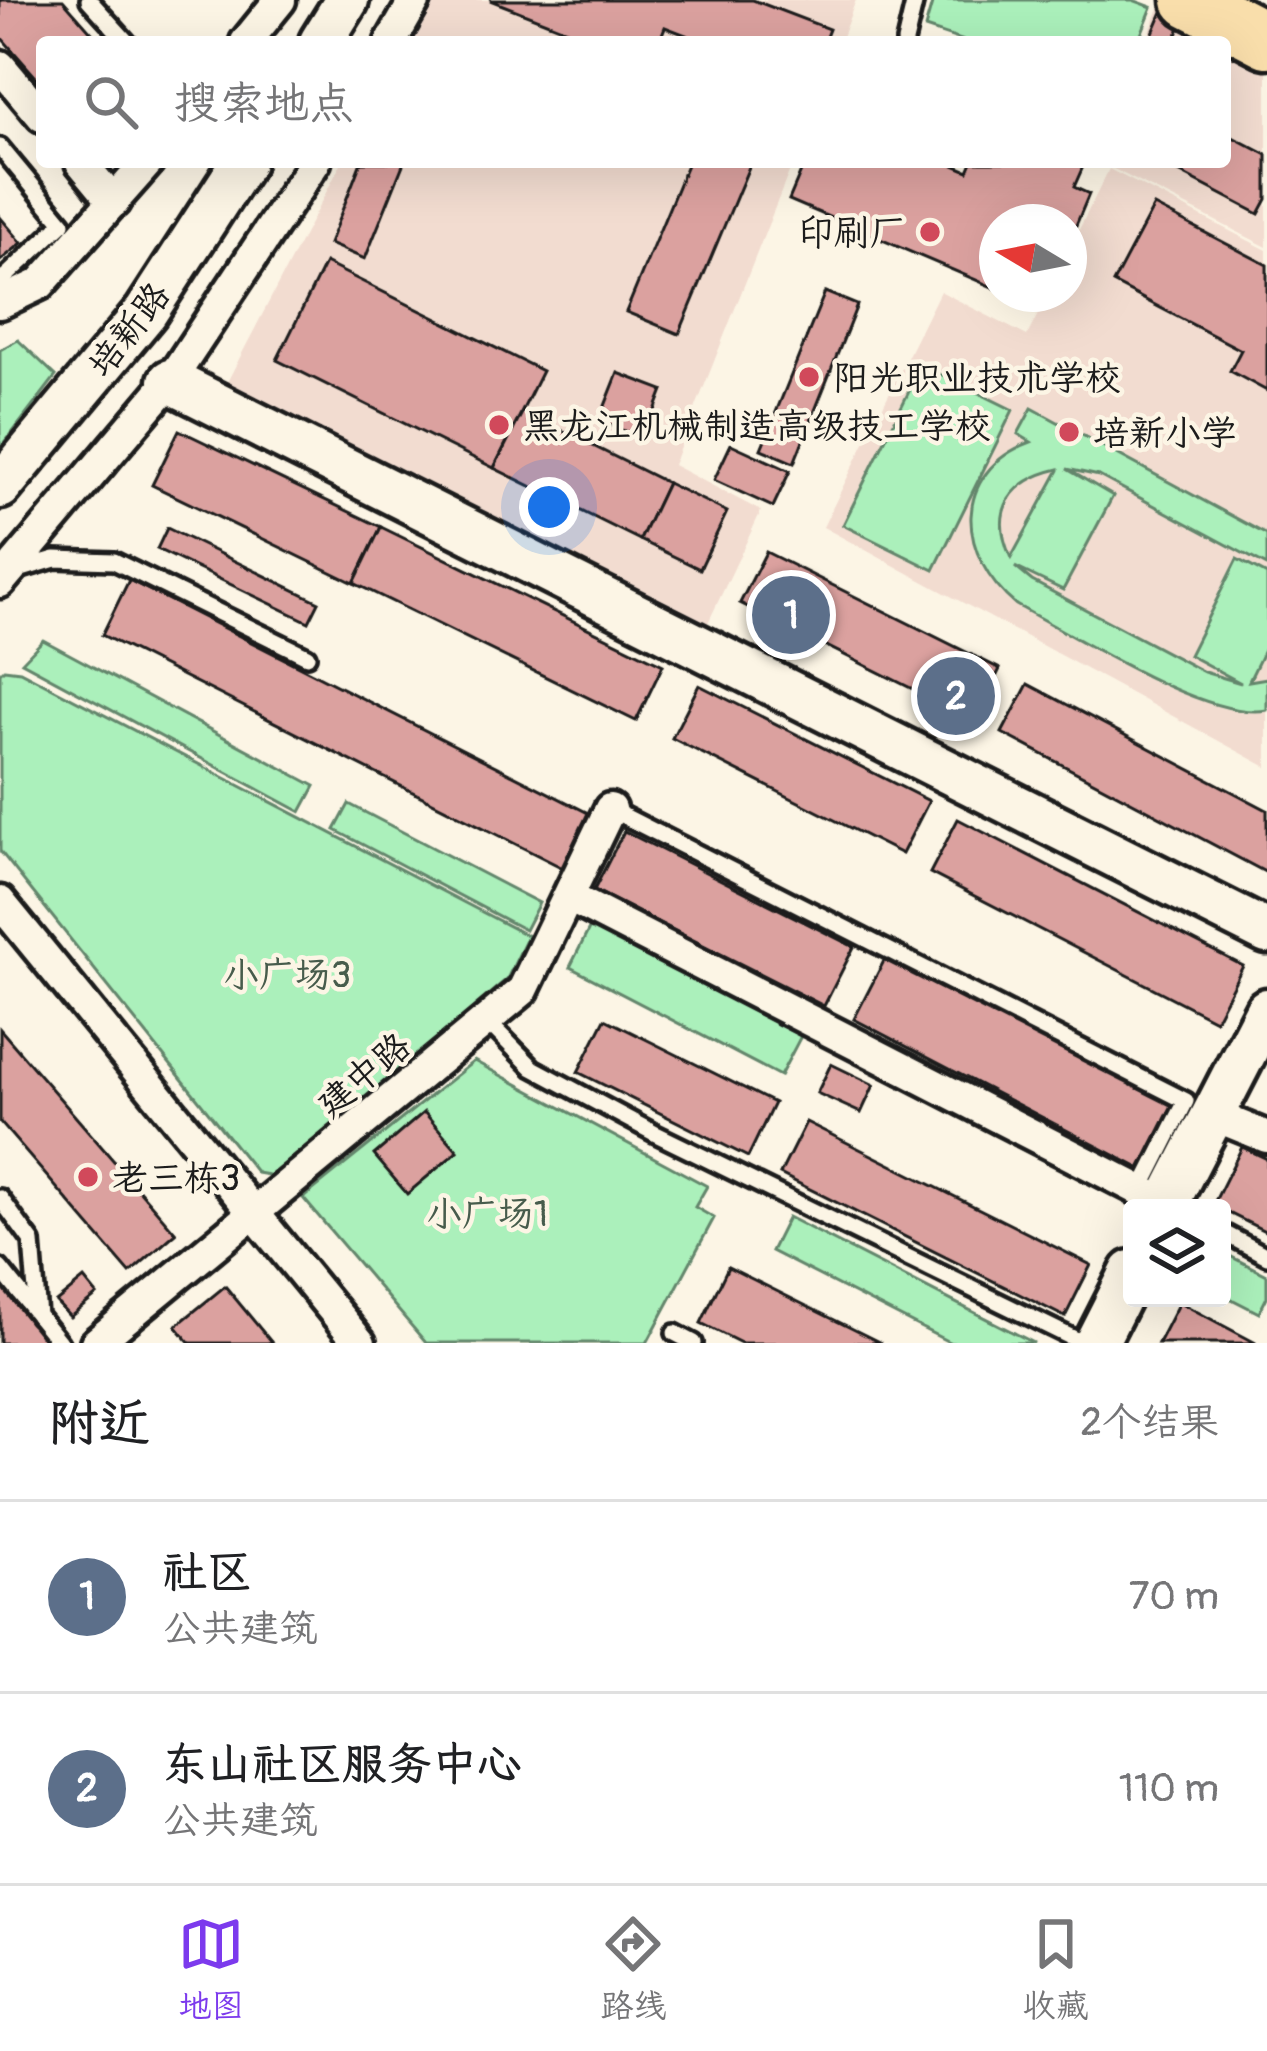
<!DOCTYPE html>
<html lang="zh">
<head>
<meta charset="utf-8">
<style>
  :root { --surface:#fff; --page:#f2f2f2; --text:#202124; --muted:#757577; --line:#e0e0e0; --accent:#7c3aed }
  body { margin:0; font-family:Pangolin,"LXGW WenKai TC",sans-serif; background:var(--page); color:var(--text) }
  .controls { position:absolute; right:36px; bottom:36px; display:grid; overflow:hidden; border-radius:12px; box-shadow:0 12px 48px #0002 }
  .controls button { width:108px; height:108px; display:grid; place-items:center; padding:0; border:0; border-bottom:3px solid var(--line); background:var(--surface); color:var(--text); font:60px sans-serif }
  .compass { position:absolute; left:979px; top:204px; width:108px; height:108px; border-radius:50%; background:var(--surface); box-shadow:0 12px 48px #0002; rotate:280deg }
  .you { position:absolute; left:549px; top:507px; width:42px; height:42px; margin:-30px; border:9px solid #fff; border-radius:50%; background:#1a73e8; box-shadow:0 0 0 18px #1a73e833 }
  .badge { display:grid; place-items:center; width:78px; height:78px; border-radius:50%; background:var(--accent); color:#fff; font-size:39px; font-weight:700 }
  .pin { position:absolute; translate:-50% -50%; border:6px solid #fff; box-shadow:0 3px 12px #0006 }
  .list { margin:0; padding:0; list-style:none }
  h2 { display:flex; justify-content:space-between; align-items:center; height:156px; margin:0; padding:0 48px; font-size:51px }
  h2 small { font-size:39px; font-weight:400; color:var(--muted) }
  .list li { display:grid; grid-template-columns:78px 1fr auto; gap:36px; align-items:center; box-sizing:border-box; height:192px; padding:0 48px; border-top:3px solid var(--line) }
  .list b { display:block; font-size:45px; white-space:nowrap }
  .list p { margin:0; font-size:39px; white-space:nowrap; color:var(--muted) }
  .list em { font-size:39px; font-style:normal; color:var(--muted) }
  .icon { flex:none; width:66px; height:66px; fill:none; stroke:currentColor; stroke-width:2; stroke-linecap:round; stroke-linejoin:round }
  .map { position:relative; flex:none; width:1267px; height:1343px; overflow:hidden }
  .search { position:absolute; background:var(--surface); box-shadow:0 12px 48px #0002; left:36px; right:36px; top:36px; height:132px; display:flex; align-items:center; gap:30px; box-sizing:border-box; padding:0 42px; border-radius:12px; color:var(--muted); font-size:45px }
  .sheet { height:540px; background:var(--surface) }
  nav { display:flex; justify-content:space-around; align-items:center; box-sizing:border-box; height:168px; border-top:3px solid var(--line); background:var(--surface); font-size:33px; color:var(--muted) }
  nav a { display:grid; justify-items:center; gap:6px }
  nav .on { color:var(--accent) }
  .map>svg:first-child { display:block }
  .built { fill:#f2dcd0 }
  .green { fill:#abf0bb; stroke:#64866c; stroke-width:3; fill-rule:evenodd }
  .building { fill:#dba19f; stroke:#1c1c1c; stroke-width:3 }
  .lines { fill:none; stroke-linecap:round; stroke-linejoin:round }
  .lane-casing { stroke:#1c1c1c; stroke-width:24 }
  .street-casing { stroke:#1c1c1c; stroke-width:39 }
  .secondary-casing { stroke:#1c1c1c; stroke-width:51 }
  .highway-casing { stroke:#1c1c1c; stroke-width:63 }
  .lane { stroke:#fcf5e5; stroke-width:15 }
  .street { stroke:#fcf5e5; stroke-width:30 }
  .secondary { stroke:#fcf5e5; stroke-width:42 }
  .highway { stroke:#f9deab; stroke-width:54 }
  .poi-dot { fill:#d1495b; stroke:#fcf5e5; stroke-width:4.5 }
  .labels { text-anchor:middle; stroke-width:9; stroke-linejoin:round; paint-order:stroke }
  .poi-label { font-size:36px; fill:#1c1c1c; stroke:#fcf5e5; text-anchor:start }
  .street-label { font-size:36px; fill:#1c1c1c; stroke:#fcf5e5 }
  .park-label { font-size:36px; fill:#475c4c; stroke:#fcf5e5 }
</style>
</head>
<body>
<div class="map">
<svg width="1267" height="1343" viewBox="0 0 1267 1343">
  <rect width="100%" height="100%" fill="#fcf5e5"/>
  <filter id="ink" filterUnits="userSpaceOnUse"><feTurbulence type="fractalNoise" baseFrequency=".00833" numOctaves="2"/><feDisplacementMap in="SourceGraphic" scale="24" xChannelSelector="R" yChannelSelector="G"/><feConvolveMatrix kernelMatrix="1 2 1 2 8 2 1 2 1" color-interpolation-filters="sRGB"/></filter>
  <g filter="url(#ink)">
    <g class="built">
      <polygon points="427,0 856,0 840,42 405,42"/>
      <polygon points="1162,0 1169,0 1267,54 1267,247 1100,162 1225,162 1225,42 1146,42"/>
      <polygon points="342,162 793,162 673,465 761,511 708,623 226,384"/>
      <polygon points="1109,169 1267,250 1267,767 823,527 940,291 1027,336 1048,294 1069,294 1069,250"/>
    </g>
    <g class="green">
      <polygon points="933,0 1133,0 1152,7 1138,42 967,42 925,28"/>
      <polygon points="18,340 56,376 0,449 0,350"/>
      <polygon points="922,365 1013,410 934,570 843,525"/>
      <path d="M1032,408L1267,535V566L1099,476L1067,469L1113,496L1063,590L1015,567L1032,581L1204,672L1241,683L1189,655L1237,559L1267,575V644L1249,681L1267,678V710C1206,721 1075,636 1016,605C957,556 950,472 1031,442L1018,434ZM1059,469V470L1011,558C989,510 1011,480 1059,469Z"/>
      <polygon points="43,640 315,786 301,812 22,662"/>
      <polygon points="4,669 20,671 528,936 507,979 274,1176 257,1173 0,851 0,673"/>
      <polygon points="349,804 539,903 525,930 335,830"/>
      <polygon points="590,927 801,1036 780,1076 570,967"/>
      <polygon points="474,1061 707,1186 695,1207 714,1218 647,1343 426,1343 303,1198"/>
      <polygon points="788,1217 1034,1343 951,1343 771,1251"/>
      <polygon points="1222,1252 1267,1275 1267,1297 1259,1313 1222,1294"/>
    </g>
    <g class="building">
      <polygon points="0,0 63,0 100,42 42,42 42,84 0,36"/>
      <polygon points="490,0 753,0 829,29 824,42 704,42 665,27 659,42 597,42"/>
      <polygon points="1162,12 1183,20 1174,42 1149,42"/>
      <polygon points="1225,133 1267,155 1267,199 1259,214 1169,167 1172,162 1225,162"/>
      <polygon points="361,162 404,162 365,259 329,244"/>
      <polygon points="688,162 751,162 679,334 626,312"/>
      <polygon points="805,162 947,162 968,171 972,162 1085,162 1074,187 1089,194 1069,242 1069,222 997,222 997,289 789,200"/>
      <polygon points="1154,206 1267,265 1267,391 1230,371 1241,350 1113,283"/>
      <polygon points="0,217 22,243 0,261"/>
      <polygon points="325,263 542,371 494,468 277,360"/>
      <polygon points="825,292 857,305 794,463 761,449"/>
      <polygon points="1009,294 1047,294 1041,308"/>
      <polygon points="618,373 663,390 644,439 599,421"/>
      <polygon points="523,411 667,483 640,540 494,468"/>
      <polygon points="179,430 381,527 354,583 152,485"/>
      <polygon points="731,444 790,471 773,507 714,480"/>
      <polygon points="667,483 727,512 700,569 640,540"/>
      <polygon points="381,527 663,665 636,721 354,583"/>
      <polygon points="167,528 319,602 309,622 157,549"/>
      <polygon points="766,552 1000,669 975,720 740,603"/>
      <polygon points="129,580 590,814 563,868 102,635"/>
      <polygon points="1028,684 1267,810 1267,873 1002,733"/>
      <polygon points="699,685 929,801 902,854 672,738"/>
      <polygon points="958,819 1243,966 1215,1020 930,873"/>
      <polygon points="624,831 854,947 824,1006 594,890"/>
      <polygon points="888,953 1179,1105 1145,1171 854,1019"/>
      <polygon points="605,1019 774,1103 748,1157 578,1072"/>
      <polygon points="0,1029 176,1233 130,1273 0,1122"/>
      <polygon points="831,1064 874,1085 861,1113 817,1093"/>
      <polygon points="424,1112 458,1151 407,1194 374,1155"/>
      <polygon points="806,1122 1091,1265 1065,1317 780,1174"/>
      <polygon points="1242,1147 1267,1159 1267,1232 1213,1205"/>
      <polygon points="728,1267 881,1343 741,1343 701,1323"/>
      <polygon points="0,1275 50,1337 43,1343 0,1343"/>
      <polygon points="84,1279 97,1295 70,1317 56,1302"/>
      <polygon points="225,1286 272,1343 190,1343 176,1326"/>
      <polygon points="1179,1302 1256,1343 1158,1343"/>
    </g>
    <g class="lines">
      <g class="lane-casing">
        <g id="lane">
          <polyline points="89,0 127,42"/>
          <polyline points="905,42 915,0"/>
          <polyline points="0,147 63,223 0,282"/>
          <polyline points="15,571 55,559 114,561 307,656"/>
          <polyline points="610,809 1186,1101 1141,1190"/>
          <polyline points="487,1021 533,1068 656,1134 1083,1343"/>
          <polyline points="0,1198 32,1242 38,1316"/>
          <polyline points="1222,1232 1267,1256"/>
          <polyline points="0,1268 60,1343"/>
          <polyline points="675,1333 694,1343"/>
        </g>
      </g>
      <g class="street-casing">
        <g id="street">
          <polyline points="246,42 280,0"/>
          <polyline points="391,42 415,0"/>
          <polyline points="0,66 42,116"/>
          <polyline points="81,162 114,202"/>
          <polyline points="0,303 40,284 148,162"/>
          <polyline points="0,582 170,381 315,162"/>
          <polyline points="569,897 1167,1204"/>
          <polyline points="0,902 360,1343"/>
          <polyline points="1213,1115 1267,1137"/>
          <polyline points="96,1343 523,990 610,809"/>
        </g>
      </g>
      <g class="secondary-casing">
        <g id="secondary">
          <polyline points="321,42 347,0"/>
          <polyline points="170,381 1267,932"/>
          <polyline points="0,487 146,312 243,162"/>
          <polyline points="1165,1208 1267,1010"/>
          <polyline points="1096,1343 1132,1272"/>
        </g>
      </g>
      <g class="highway-casing">
        <polyline id="highway" points="1190,0 1267,40"/>
      </g>
      <use href="#lane" class="lane"/>
      <use href="#street" class="street"/>
      <use href="#secondary" class="secondary"/>
      <use href="#highway" class="highway"/>
    </g>
  </g>
  <g class="poi-dot">
    <circle cx="930" cy="232" r="12"/>
    <circle cx="809" cy="377" r="12"/>
    <circle cx="499" cy="425" r="12"/>
    <circle cx="1069" cy="432" r="12"/>
    <circle cx="88" cy="1177" r="12"/>
  </g>
  <g class="labels">
    <g class="poi-label">
      <text x="906" y="245" text-anchor="end">印刷厂</text>
      <text x="833" y="390">阳光职业技术学校</text>
      <text x="523" y="438">黑龙江机械制造高级技工学校</text>
      <text x="1093" y="445">培新小学</text>
      <text x="112" y="1190">老三栋3</text>
    </g>
    <g class="street-label">
      <text transform="translate(128 329) rotate(-52)" y="13">培新路</text>
      <text transform="translate(363 1074) rotate(-40)" y="13">建中路</text>
    </g>
    <g class="park-label">
      <text x="287" y="987">小广场3</text>
      <text x="487" y="1226">小广场1</text>
    </g>
  </g>
</svg>
<div class="controls">
<button><svg class="icon" aria-label="layers" viewBox="0 0 24 24"><path d="M12 4l9 5-9 5-9-5zM3 14l9 5 9-5"/></svg></button>
</div>
<svg class="compass" viewBox="-18 -18 36 36"><path d="M0-13l5 13h-10z" fill="#e53935"/><path d="M0 13l5-13h-10z" fill="#757577"/></svg>
<div class="you"></div>
<div class="pin badge" style="left:791px;top:615px;background:#5c6f8a">1</div>
<div class="pin badge" style="left:956px;top:696px;background:#5c6f8a">2</div>
<div class="search"><svg class="icon" aria-label="search" viewBox="0 0 24 24"><circle cx="10" cy="10" r="6"/><path d="M15 15l6 6"/></svg>搜索地点</div>
</div>
<section class="sheet">
<h2>附近<small>2个结果</small></h2>
<ul class="list">
<li><span class="badge" style="background:#5c6f8a">1</span><div><b>社区</b><p>公共建筑</p></div><em>70 m</em></li>
<li><span class="badge" style="background:#5c6f8a">2</span><div><b>东山社区服务中心</b><p>公共建筑</p></div><em>110 m</em></li>
</ul>
</section>
<nav>
<a class="on"><svg class="icon" aria-label="map" viewBox="0 0 24 24"><path d="M3 6l6-2 6 2 6-2v14l-6 2-6-2-6 2zM9 4v14M15 6v14"/></svg>地图</a>
<a><svg class="icon" aria-label="directions" viewBox="0 0 24 24"><path d="M12 3l9 9-9 9-9-9zM9 14v-3h6M13 9l2 2-2 2"/></svg>路线</a>
<a><svg class="icon" aria-label="saved" viewBox="0 0 24 24"><path d="M7 4h10v16l-5-4-5 4z"/></svg>收藏</a>
</nav>
</body>
</html>
